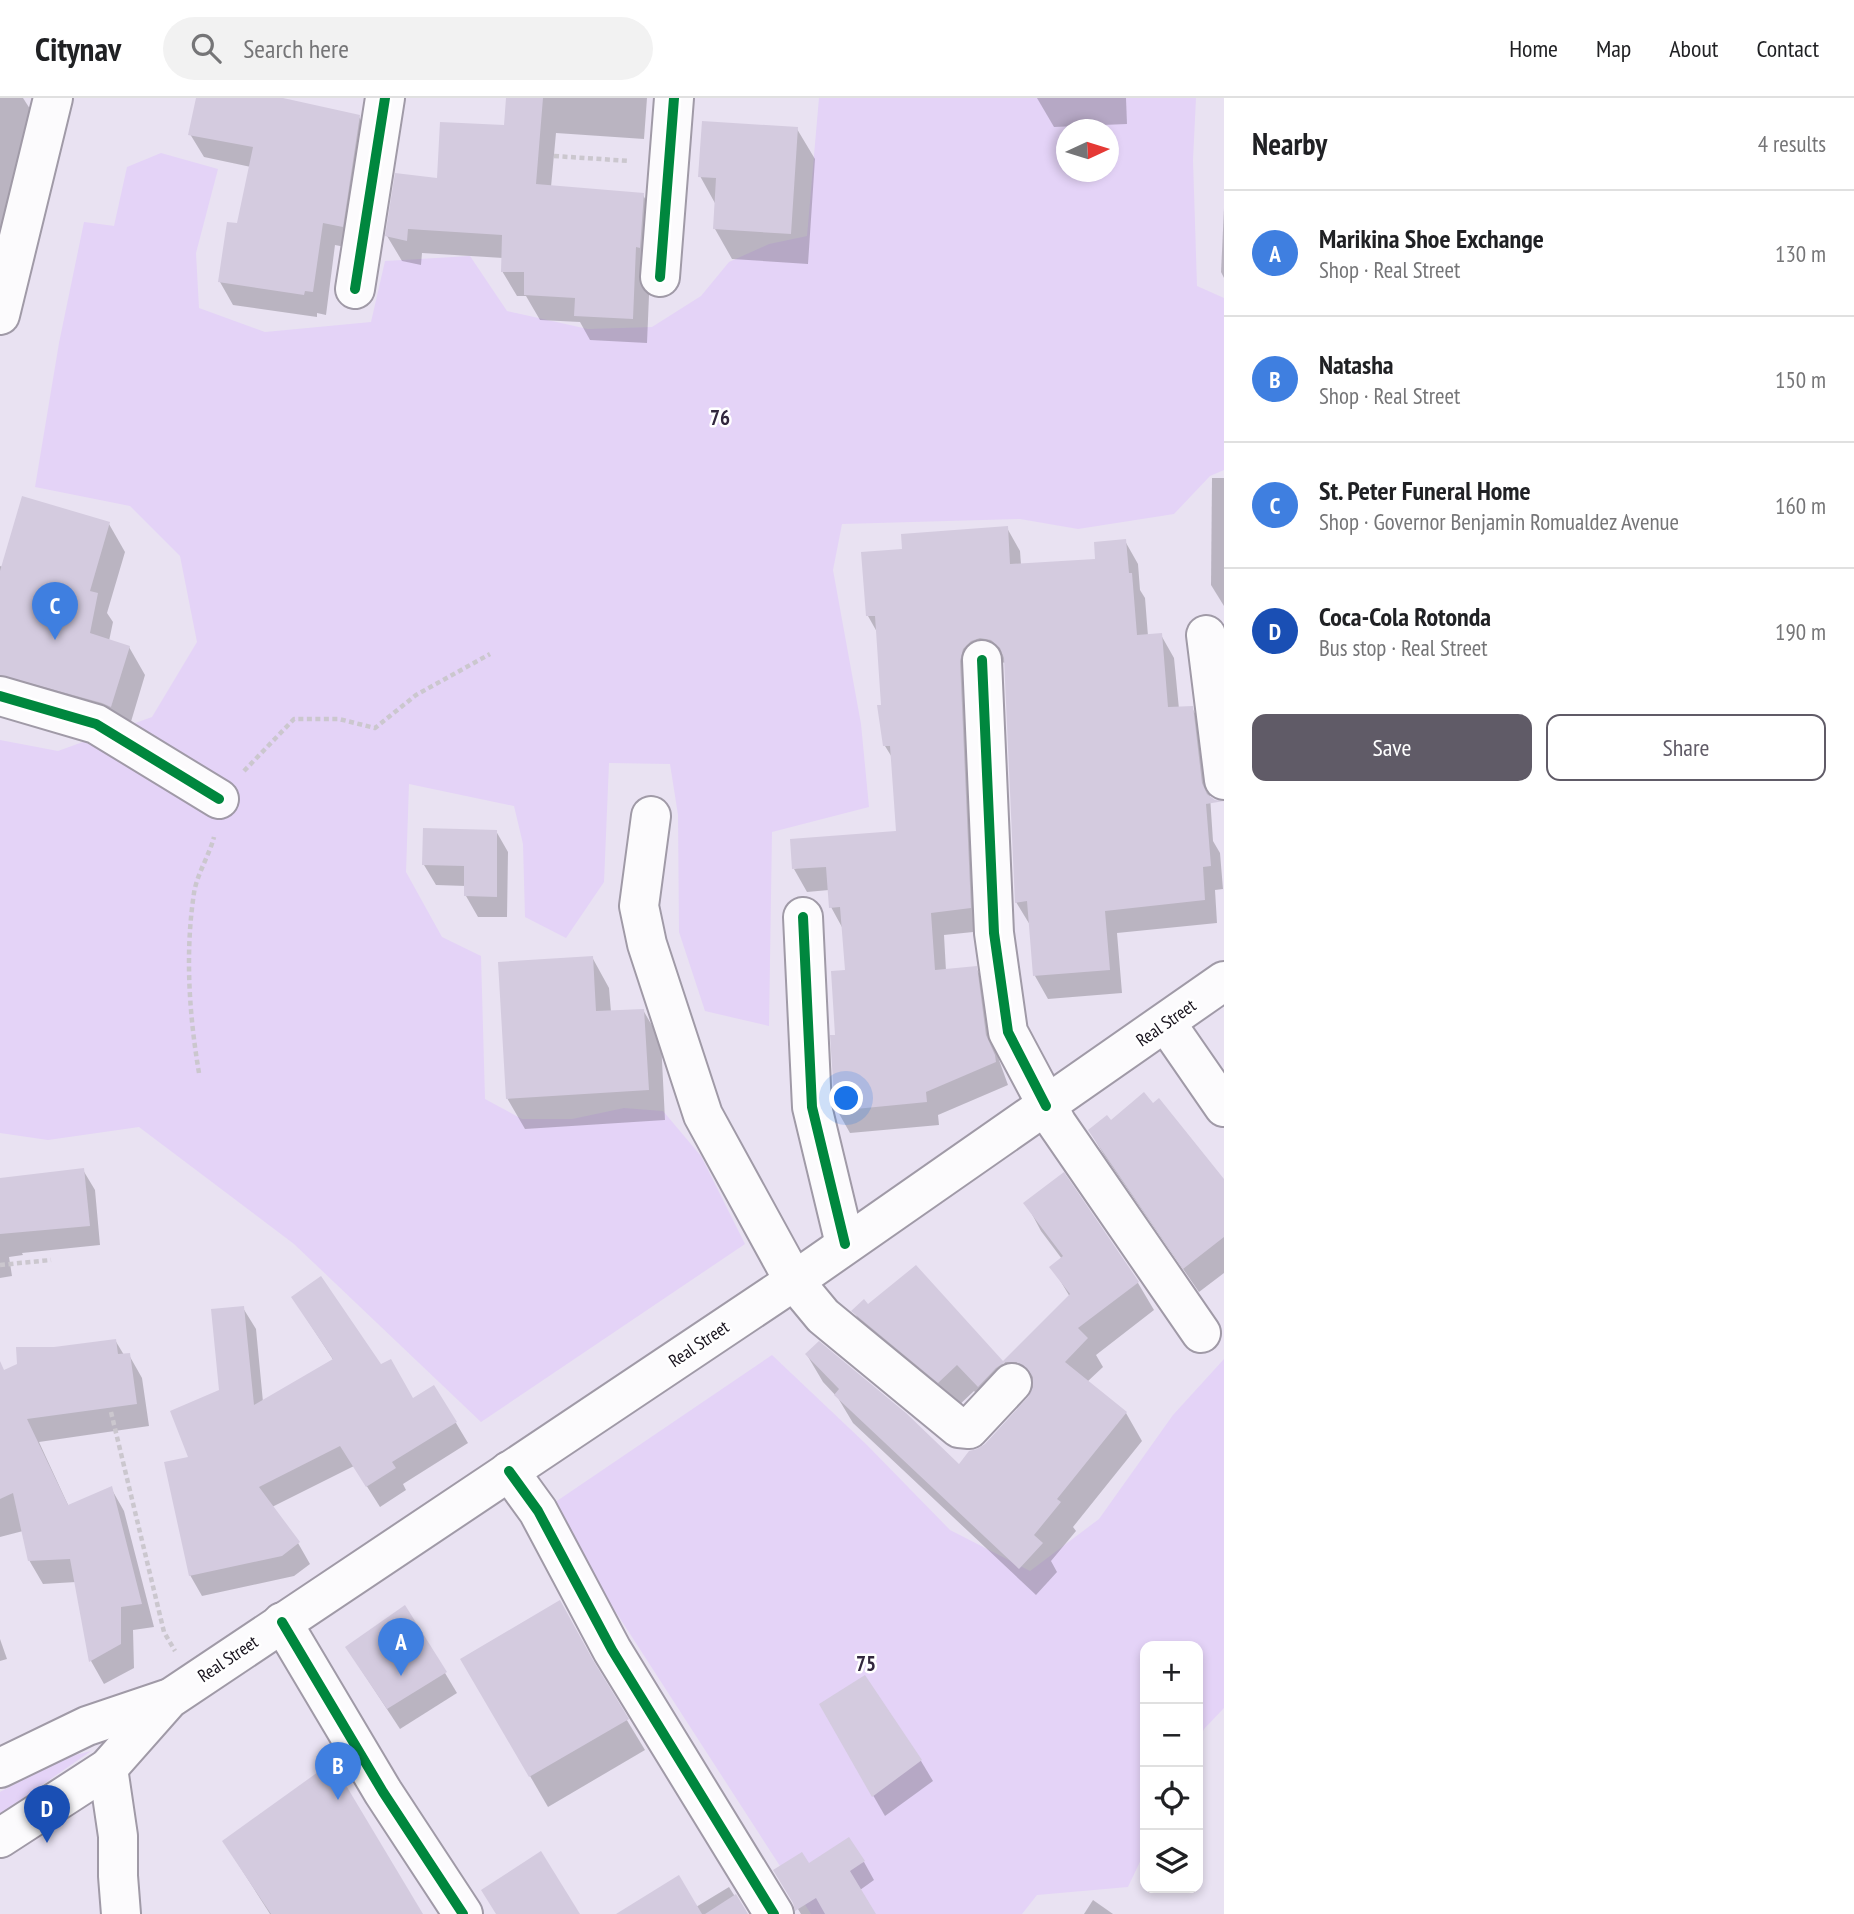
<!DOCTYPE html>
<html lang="en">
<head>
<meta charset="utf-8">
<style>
  :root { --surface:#fff; --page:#f2f2f2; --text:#202124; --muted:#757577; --line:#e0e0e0; --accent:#605b67 }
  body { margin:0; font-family:"PT Sans Narrow",sans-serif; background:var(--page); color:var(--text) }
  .controls { position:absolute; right:21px; bottom:21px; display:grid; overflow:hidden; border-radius:14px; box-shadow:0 4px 10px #0003 }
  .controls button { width:63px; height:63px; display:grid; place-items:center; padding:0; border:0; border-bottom:2px solid var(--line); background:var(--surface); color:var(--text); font:35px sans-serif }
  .compass { position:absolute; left:1056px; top:21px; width:63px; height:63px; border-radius:50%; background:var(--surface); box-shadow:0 4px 10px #0003; rotate:86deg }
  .you { position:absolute; left:847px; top:1001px; width:24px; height:24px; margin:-18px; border:5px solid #fff; border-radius:50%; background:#1a73e8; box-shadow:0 0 0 10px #1a73e833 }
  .badge { display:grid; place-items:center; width:46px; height:46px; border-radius:50%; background:var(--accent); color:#fff; font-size:23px; font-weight:700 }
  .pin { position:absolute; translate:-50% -58px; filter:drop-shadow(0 2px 4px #0008) }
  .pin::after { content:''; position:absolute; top:37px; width:24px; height:21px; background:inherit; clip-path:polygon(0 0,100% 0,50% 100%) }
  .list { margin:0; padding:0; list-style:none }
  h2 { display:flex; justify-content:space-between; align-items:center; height:91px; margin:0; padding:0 28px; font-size:30px }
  h2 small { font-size:23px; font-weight:400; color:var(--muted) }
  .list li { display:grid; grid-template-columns:46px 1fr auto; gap:21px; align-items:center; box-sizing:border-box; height:126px; padding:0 28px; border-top:2px solid var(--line) }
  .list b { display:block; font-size:26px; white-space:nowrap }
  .list p { margin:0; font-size:23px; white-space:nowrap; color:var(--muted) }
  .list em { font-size:23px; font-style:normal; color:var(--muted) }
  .actions { display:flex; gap:14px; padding:21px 28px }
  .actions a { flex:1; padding:16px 0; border:2px solid var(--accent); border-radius:14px; text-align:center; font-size:24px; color:var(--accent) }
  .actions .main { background:var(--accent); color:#fff }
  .icon { flex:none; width:38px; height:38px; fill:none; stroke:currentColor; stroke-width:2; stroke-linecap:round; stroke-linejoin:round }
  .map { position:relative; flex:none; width:1224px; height:1816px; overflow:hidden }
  header { display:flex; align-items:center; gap:42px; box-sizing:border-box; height:98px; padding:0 35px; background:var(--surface); border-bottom:2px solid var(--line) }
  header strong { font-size:33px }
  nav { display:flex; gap:38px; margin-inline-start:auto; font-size:24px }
  .search { width:490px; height:63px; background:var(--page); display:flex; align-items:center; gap:18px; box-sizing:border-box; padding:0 24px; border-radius:38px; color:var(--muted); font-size:26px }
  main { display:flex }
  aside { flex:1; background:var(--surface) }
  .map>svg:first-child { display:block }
  .green { fill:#e4d3f7; fill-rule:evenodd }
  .shadow { fill:#0003 }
  .building { fill:#d4cbdf }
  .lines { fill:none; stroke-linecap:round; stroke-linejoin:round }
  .minor-casing { stroke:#a09aa7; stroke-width:42 }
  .major-casing { stroke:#a09aa7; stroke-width:42 }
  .path { stroke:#cbc7ce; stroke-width:4.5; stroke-dasharray:5 3.5; stroke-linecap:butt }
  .minor { stroke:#fcfbfd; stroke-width:38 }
  .major { stroke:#fcfbfd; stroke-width:38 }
  .cycleway-casing { stroke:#fff; stroke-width:15 }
  .cycleway { stroke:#00873e; stroke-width:10 }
  .labels { text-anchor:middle; stroke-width:5; stroke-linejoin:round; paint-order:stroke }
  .street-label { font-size:18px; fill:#17121c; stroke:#fff }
  .quarter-label { font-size:21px; font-weight:bold; fill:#31273d; stroke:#fff }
</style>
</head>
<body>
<header>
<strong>Citynav</strong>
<div class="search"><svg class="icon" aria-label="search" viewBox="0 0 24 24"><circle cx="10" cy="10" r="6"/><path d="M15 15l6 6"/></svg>Search here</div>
<nav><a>Home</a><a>Map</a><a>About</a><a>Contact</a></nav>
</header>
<main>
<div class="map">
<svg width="1224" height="1816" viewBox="0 0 1224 1816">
  <rect width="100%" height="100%" fill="#e9e2f2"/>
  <g class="green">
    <path d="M819,0H1196L1193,62L1197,188L1224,200V372L1210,378L1174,416L1078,431L1020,421L842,426L833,472L861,626L869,709L772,734L769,928L705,913L679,834L678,717L670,666L609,665L604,784L566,840L525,819L523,746L514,708L409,686L406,774L442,839L481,858L485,1001L522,1021H572L624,1010L663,1013L701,1058L745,1146L481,1324L294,1146L139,1029L48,1042L0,1035V642L58,653L152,619L197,544L180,458L130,408L35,389L59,245L84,124L114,128L127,69L161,55L218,71L196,155L199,210L265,234L371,224L385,163L470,158L507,213L588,231L652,229L701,198L729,164L769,146L807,138ZM1066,32H1108V74H1066Z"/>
    <polygon points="772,1257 867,1347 950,1432 1030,1473 1099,1421 1173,1317 1224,1261 1224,1610 1204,1631 1198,1645 1198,1548 1145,1548 1145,1753 1128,1789 1037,1797 1022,1816 811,1816 548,1409"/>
    <polygon points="91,1653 0,1716 0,1694 64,1660"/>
  </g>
  <g class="shadow">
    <polygon points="0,0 23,0 32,14 0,141"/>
    <polygon points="198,0 275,0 359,19 372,42 355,151 335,147 326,217 317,215 317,219 233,207 220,184 238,127 251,69 204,59 190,36"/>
    <polygon points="508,0 647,0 644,41 556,35 551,89 643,97 657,122 650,174 647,245 590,242 580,224 540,222 526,198 517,198 502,173 503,160 422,155 421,167 402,163 387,138 439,82 505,29"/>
    <polygon points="1037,0 1126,0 1127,26 1054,29"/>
    <polygon points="797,31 815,61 808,166 732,161 715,131 716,107 700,78"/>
    <polygon points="1224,110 1224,180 1221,174"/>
    <polygon points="1212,380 1224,380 1224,508 1211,487"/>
    <polygon points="109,426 125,454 107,515 113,524 109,543 129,549 145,577 127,637 0,607 0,468 3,469"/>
    <polygon points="1007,430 1020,453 1021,467 1097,462 1125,443 1138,466 1140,492 1145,500 1148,538 1161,537 1174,560 1179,611 1192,610 1205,633 1213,697 1210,698 1213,743 1220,755 1223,791 1215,792 1217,825 1117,835 1122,895 1048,901 1035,878 1030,827 1016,804 1006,565 994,563 983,833 944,837 946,873 976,870 989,893 999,962 1008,987 938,1017 939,1027 850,1035 837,1012 837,938 846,874 843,831 831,809 829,792 807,794 794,771 898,735 893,661 885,648 877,534 868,518 904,452"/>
    <polygon points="496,733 508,754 507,819 478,819 466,798 466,788 436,787 424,767"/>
    <polygon points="592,859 609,890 611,914 643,912 661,943 665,1022 525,1031 507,1000"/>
    <polygon points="1159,1002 1224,1083 1224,1175 1199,1194 1104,1057 1090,1033 1153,1008"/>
    <polygon points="83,1072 95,1092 100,1147 22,1155 23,1157 9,1159 12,1178 0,1180 0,1081"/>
    <polygon points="1026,1105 1138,1185 1154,1212 1096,1257 1103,1269 1087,1284 1126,1315 1142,1343 1073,1429 1076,1433 1051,1463 1057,1474 1036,1497 853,1325 838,1300 823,1284 807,1257 959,1368 986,1347 1030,1300 1035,1291 1021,1292 995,1316 974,1293 955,1311 869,1241 854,1213 868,1208 915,1170 1003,1266 1070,1199 1052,1169 1062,1161 1041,1133"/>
    <polygon points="293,1200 380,1268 413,1302 456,1325 468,1345 403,1386 406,1392 380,1409 354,1368 272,1409 298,1445 310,1466 294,1478 202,1498 190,1477 191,1360 221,1294 243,1210 256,1231 263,1304 334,1263"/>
    <polygon points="115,1242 124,1257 129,1257 142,1280 149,1328 39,1344 69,1409 111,1390 124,1413 154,1529 133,1532 134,1570 104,1586 91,1563 76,1484 43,1486 29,1462 23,1433 0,1439 0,1275 54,1251"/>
    <polygon points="0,1541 7,1561 0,1563"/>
    <polygon points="462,1561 602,1581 645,1652 548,1709"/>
    <polygon points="360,1570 445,1575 457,1595 400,1631"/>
    <polygon points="821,1607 921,1663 933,1683 885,1718"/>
    <polygon points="224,1744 421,1816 270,1816"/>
    <polygon points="864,1764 874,1782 860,1792 874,1816 801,1816 775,1773"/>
    <polygon points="729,1789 746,1816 619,1816 696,1809"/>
    <polygon points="1093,1802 1113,1816 1084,1816"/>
  </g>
  <g class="building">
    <polygon points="196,0 283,0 360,17 343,129 323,125 313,194 305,193 304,197 218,184 227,124 237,125 253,49 188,37"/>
    <polygon points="506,0 543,0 536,86 644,95 640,150 636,149 633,221 574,218 575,200 524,197 524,174 501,174 502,137 408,131 407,143 385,138 395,75 437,80 440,24 504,27"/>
    <polygon points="702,23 798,29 791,136 713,131 716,80 698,79"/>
    <polygon points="22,398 110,424 90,493 98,495 90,535 130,548 111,609 102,605 0,577 0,473"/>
    <polygon points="1008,428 1010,466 1095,461 1094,444 1126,441 1129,475 1132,475 1137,537 1162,535 1168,609 1193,608 1202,685 1207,696 1215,702 1224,703 1206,706 1211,768 1203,769 1205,802 1105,813 1110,872 1033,878 1027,803 1015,805 1004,560 1000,550 991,542 980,540 971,543 963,551 960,563 971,810 931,815 935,872 977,868 986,937 995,957 996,964 926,994 927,1004 835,1013 830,937 835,937 831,873 845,872 840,809 829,810 826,769 792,771 790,741 896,733 890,648 883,648 877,607 881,607 875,518 866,518 861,454 902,451 901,436"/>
    <polygon points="423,730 497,732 497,799 464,798 464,768 422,767"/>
    <polygon points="593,858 596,913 644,911 649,992 506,1001 498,864"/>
    <polygon points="1144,994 1153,1005 1159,1000 1224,1081 1224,1139 1183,1171 1088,1032 1107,1017 1111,1022"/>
    <polygon points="84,1070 90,1128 0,1136 0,1080"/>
    <polygon points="1064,1074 1139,1184 1078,1230 1088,1240 1065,1264 1127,1314 1057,1401 1061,1404 1034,1437 1043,1445 1019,1471 834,1297 839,1291 805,1256 819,1243 906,1315 959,1366 969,1353 977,1351 985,1346 1028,1299 1033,1289 1033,1279 1027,1270 1016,1264 1005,1264 996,1270 978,1289 957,1267 938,1285 851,1213 864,1201 868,1206 916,1167 1003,1263 1070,1196 1049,1169 1063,1158 1023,1105"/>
    <polygon points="321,1178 381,1266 391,1261 413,1300 434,1287 457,1324 392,1364 396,1370 366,1389 340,1348 259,1389 300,1444 282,1458 189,1478 164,1364 188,1359 170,1313 219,1292 211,1211 244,1208 254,1307 333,1261 291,1199"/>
    <polygon points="116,1241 118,1256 130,1255 137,1306 27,1321 68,1407 112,1388 142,1506 121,1509 121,1546 89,1564 70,1461 28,1463 13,1395 0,1401 0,1263 4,1272 17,1266 16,1249 54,1249"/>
    <polygon points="560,1502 593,1562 629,1621 529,1679 460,1561"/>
    <polygon points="405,1507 447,1574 387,1611 345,1549"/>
    <polygon points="865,1577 922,1662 872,1699 819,1606"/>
    <polygon points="332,1664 423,1816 271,1816 222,1743"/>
    <polygon points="849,1739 865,1763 850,1773 876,1816 825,1816 816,1800 795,1813 793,1805 773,1772 802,1754 809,1765"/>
    <polygon points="541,1753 580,1816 496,1816 481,1792"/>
    <polygon points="679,1777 702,1816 616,1816"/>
    <polygon points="736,1796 748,1816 705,1816"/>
  </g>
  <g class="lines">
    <g class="minor-casing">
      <g id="minor">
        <polyline points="660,179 674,0"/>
        <polyline points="355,191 385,0"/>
        <polyline points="1206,537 1224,682"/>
        <polyline points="982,562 994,835 1008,934 1057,1026 1201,1235"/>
        <polyline points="0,598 96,626 219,701"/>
        <polyline points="651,718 639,808 647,846 703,1017 794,1183 823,1218 959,1330 969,1331 1012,1285"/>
        <polyline points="803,819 812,1009 845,1146"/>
        <polyline points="1166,925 1224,1009"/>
        <polyline points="509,1373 538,1413 612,1552 774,1816"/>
        <polyline points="282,1524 383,1694 463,1816"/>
        <polyline points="108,1670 118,1738 118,1778 121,1816"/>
      </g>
    </g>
    <g class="major-casing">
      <g id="major">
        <polyline points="0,217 53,0"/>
        <polyline points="0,1670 87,1628 167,1601"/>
        <polyline points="0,1740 108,1670 169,1601 794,1183 1224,883"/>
      </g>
    </g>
    <g class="path">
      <polyline points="554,58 630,63"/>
      <polyline points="244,673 294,621 339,621 375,630 416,597 490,556"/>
      <path d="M199,975C189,916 185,854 194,795C197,776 209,758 214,739"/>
      <polyline points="0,1167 51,1162"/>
      <polyline points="111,1314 164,1534 175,1553"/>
    </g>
    <use href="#minor" class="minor"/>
    <use href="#major" class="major"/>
    <g class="cycleway-casing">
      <g id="cycleway">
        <polyline points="660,179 674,0"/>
        <polyline points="355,191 385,0"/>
        <polyline points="982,562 994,835 1008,934 1046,1008"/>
        <polyline points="0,598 96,626 219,701"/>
        <polyline points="803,819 812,1009 845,1146"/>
        <polyline points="509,1373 538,1413 612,1552 774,1816"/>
        <polyline points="282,1524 383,1694 463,1816"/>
      </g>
    </g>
    <use href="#cycleway" class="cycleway"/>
  </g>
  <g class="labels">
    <g class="street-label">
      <text transform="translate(1166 925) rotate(-35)" y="6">Real Street</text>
      <text transform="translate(699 1246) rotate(-34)" y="6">Real Street</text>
      <text transform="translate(228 1561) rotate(-34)" y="6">Real Street</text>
    </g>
    <g class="quarter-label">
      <text x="720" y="327">76</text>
      <text x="866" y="1573">75</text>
    </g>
  </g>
</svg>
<div class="controls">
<button>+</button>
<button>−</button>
<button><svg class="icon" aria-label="locate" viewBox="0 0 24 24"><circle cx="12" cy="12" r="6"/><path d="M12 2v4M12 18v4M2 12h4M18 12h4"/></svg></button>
<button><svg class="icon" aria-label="layers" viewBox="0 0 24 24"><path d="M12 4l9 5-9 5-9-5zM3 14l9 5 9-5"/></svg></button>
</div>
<svg class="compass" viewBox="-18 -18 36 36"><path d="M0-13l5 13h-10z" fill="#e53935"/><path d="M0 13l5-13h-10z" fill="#757577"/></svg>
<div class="you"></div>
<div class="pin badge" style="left:401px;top:1578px;background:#3f7fe0">A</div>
<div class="pin badge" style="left:338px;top:1702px;background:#3f7fe0">B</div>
<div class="pin badge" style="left:55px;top:542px;background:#3f7fe0">C</div>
<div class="pin badge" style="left:47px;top:1745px;background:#1a4fb4">D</div>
</div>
<aside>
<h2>Nearby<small>4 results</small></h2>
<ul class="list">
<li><span class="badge" style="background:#3f7fe0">A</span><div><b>Marikina Shoe Exchange</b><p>Shop · Real Street</p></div><em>130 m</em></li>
<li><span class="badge" style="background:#3f7fe0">B</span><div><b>Natasha</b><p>Shop · Real Street</p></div><em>150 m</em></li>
<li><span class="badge" style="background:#3f7fe0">C</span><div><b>St. Peter Funeral Home</b><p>Shop · Governor Benjamin Romualdez Avenue</p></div><em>160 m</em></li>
<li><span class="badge" style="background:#1a4fb4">D</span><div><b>Coca-Cola Rotonda</b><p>Bus stop · Real Street</p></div><em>190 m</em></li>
</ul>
<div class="actions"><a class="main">Save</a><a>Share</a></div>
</aside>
</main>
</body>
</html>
